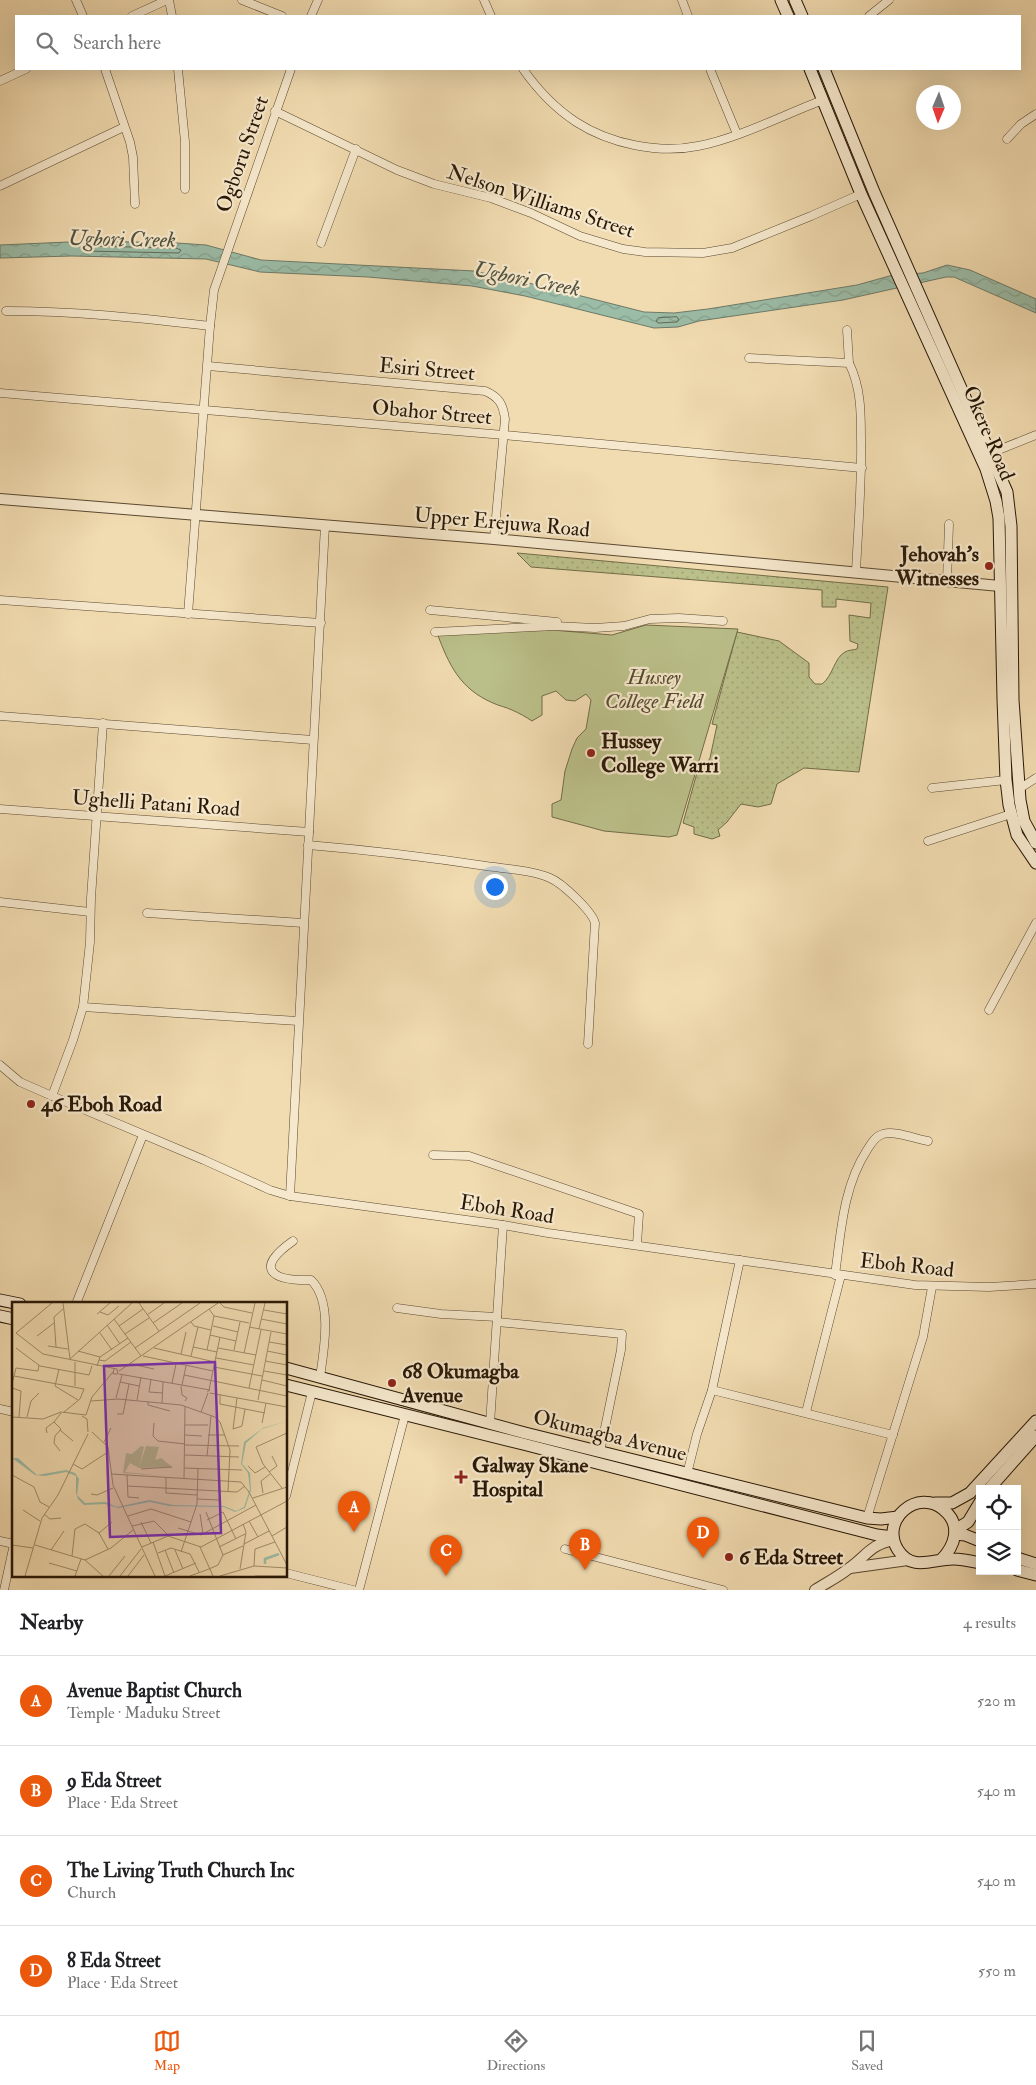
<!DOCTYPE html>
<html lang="en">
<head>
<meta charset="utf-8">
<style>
  :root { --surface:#fff; --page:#f6f6f6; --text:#202124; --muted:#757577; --line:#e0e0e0; --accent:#ea580c }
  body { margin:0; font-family:"IM FELL Double Pica",serif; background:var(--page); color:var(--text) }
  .controls { position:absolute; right:15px; bottom:15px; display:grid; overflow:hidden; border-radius:0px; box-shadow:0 5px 20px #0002 }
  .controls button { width:45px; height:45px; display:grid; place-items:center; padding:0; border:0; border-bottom:1px solid var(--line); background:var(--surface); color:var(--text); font:25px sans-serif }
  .compass { position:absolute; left:916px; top:85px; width:45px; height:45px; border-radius:50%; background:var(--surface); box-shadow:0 5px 20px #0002; rotate:182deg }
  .you { position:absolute; left:494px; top:886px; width:18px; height:18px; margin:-12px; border:4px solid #fff; border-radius:50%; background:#1a73e8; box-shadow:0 0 0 8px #1a73e833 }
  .badge { display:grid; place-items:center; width:32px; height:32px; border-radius:50%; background:var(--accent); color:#fff; font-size:16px; font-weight:700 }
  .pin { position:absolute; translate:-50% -41px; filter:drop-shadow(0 1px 2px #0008) }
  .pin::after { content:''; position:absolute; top:26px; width:18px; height:15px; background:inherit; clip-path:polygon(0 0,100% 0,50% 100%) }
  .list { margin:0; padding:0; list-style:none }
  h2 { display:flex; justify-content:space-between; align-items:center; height:65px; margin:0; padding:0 20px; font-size:21px }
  h2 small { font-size:16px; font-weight:400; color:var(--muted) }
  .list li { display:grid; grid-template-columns:32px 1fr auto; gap:15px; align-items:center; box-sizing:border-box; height:90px; padding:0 20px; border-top:1px solid var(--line) }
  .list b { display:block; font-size:19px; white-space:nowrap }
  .list p { margin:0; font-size:16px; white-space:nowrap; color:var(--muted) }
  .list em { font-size:16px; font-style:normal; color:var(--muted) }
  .icon { flex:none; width:28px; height:28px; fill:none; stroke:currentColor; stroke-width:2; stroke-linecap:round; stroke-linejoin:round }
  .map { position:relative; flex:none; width:1036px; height:1590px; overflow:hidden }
  .search { position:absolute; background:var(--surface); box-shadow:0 5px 20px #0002; left:15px; right:15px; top:15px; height:55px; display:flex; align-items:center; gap:12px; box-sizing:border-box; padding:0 18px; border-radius:0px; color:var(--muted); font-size:19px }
  .sheet { height:425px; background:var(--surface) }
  nav { display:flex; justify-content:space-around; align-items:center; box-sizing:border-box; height:70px; border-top:1px solid var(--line); background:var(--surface); font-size:14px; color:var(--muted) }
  nav a { display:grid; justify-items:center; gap:2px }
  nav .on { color:var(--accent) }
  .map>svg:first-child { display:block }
  .grass { fill:url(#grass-dots); stroke:#726c48 }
  .park { fill:#bbc08a; stroke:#726c48 }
  .water { fill:url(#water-waves); stroke:#6d7a67 }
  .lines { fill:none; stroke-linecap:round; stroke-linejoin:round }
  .shore { stroke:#626a56; stroke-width:1 }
  .minor-casing { stroke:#5a4830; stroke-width:9 }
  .tertiary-casing { stroke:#5a4830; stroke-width:12 }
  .secondary-casing { stroke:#281706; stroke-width:13 }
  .minor { stroke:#f6e8cc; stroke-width:8 }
  .tertiary { stroke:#f6e8cc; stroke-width:10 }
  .secondary { stroke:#f6e8cc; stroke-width:11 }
  .poi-dot { fill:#8f2418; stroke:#f6e8cc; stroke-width:2 }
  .labels { text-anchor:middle; stroke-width:4.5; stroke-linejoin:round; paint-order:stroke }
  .street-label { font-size:21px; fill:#281706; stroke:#f6e8cc }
  .poi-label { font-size:21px; font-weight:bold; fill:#281706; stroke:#f6e8cc; text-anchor:start }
  .park-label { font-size:21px; font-style:italic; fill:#544a2e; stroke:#f6e8cc }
  .water-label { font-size:22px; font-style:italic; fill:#50513e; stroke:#f6e8cc }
  .inset-river { fill:none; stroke:#9bbca7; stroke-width:2.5 }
  .inset-road { fill:none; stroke:#a18d6c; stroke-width:1 }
  .view { fill:#7b2cbf; fill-opacity:0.15; stroke:#7b2cbf; stroke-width:2.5 }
  .inset-edge { fill:none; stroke:#281706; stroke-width:2.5 }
</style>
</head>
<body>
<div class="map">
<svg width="1036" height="1590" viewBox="0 0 1036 1590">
  <defs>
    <pattern id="grass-dots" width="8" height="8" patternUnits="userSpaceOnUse" patternTransform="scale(1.25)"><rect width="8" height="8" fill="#bbc08a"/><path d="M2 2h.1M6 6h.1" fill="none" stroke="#a1a476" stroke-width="1.8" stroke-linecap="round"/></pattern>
    <pattern id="water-waves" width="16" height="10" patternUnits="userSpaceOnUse" patternTransform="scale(1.25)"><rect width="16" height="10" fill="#9bbca7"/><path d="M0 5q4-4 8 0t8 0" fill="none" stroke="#86a18e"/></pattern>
  </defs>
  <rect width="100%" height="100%" fill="#f1dbb0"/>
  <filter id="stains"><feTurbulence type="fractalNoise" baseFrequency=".004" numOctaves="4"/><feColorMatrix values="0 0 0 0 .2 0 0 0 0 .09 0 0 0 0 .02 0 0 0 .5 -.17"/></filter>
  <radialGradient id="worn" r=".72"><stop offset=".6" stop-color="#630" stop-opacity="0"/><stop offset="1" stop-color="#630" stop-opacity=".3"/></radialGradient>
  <path class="grass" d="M517,553L888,587L859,772L804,768L777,784L771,804L758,807L741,804L727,822L718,830L720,836L712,839L694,834V827L683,823L700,762L707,763L710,758L717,725L712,724L737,632L779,641L809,663V677L815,684H822C833,676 834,658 845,652C848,650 854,650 857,649L858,644L850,641L849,615L870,618L871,603L836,599V607H822V590L531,567Z"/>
  <path class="park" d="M646,625L738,629L677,835L669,837L604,831L552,817V804L561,800L565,771L572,749L577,738L586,729L591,700L586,694L575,701L566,700L556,691L542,696V715L532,721C526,717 519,713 512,710C506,707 499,706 493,703C460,689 449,665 437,633L552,630L612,635Z"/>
  <polygon class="water" points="91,241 177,243 206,245 261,260 474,271 546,287 644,312 674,313 708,309 857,285 893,275 923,273 947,265 970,270 1036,299 1036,313 954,277 946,277 843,300 699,321 678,327 654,328 525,296 472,286 368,277 260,272 206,259 72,256 0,258 0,245"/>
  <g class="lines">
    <g class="shore">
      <polygon points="85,246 176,248 181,250 179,253 85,251 82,249"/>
      <polygon points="677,317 679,320 677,322 658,323 656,321 658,318"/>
    </g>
    <g class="minor-casing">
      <g id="minor">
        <polyline points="76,0 83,16"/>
        <polyline points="169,0 172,16"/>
        <polyline points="242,0 282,16"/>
        <polyline points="484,0 491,16"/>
        <polyline points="682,0 688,16"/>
        <polyline points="132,16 167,0"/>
        <polyline points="311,16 318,0"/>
        <polyline points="869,16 889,0"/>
        <polyline points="105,69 130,142 133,157 135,204"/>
        <polyline points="178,69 185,142 185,189"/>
        <path d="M523,69C537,89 555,108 576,122C610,144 659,154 698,146C739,138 783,115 823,100"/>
        <polyline points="710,69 737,134"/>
        <polyline points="0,81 26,69"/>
        <polyline points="275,111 397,170 434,184 491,198 531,213 580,236 623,249 645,252 703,253 732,248 811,216 861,194"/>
        <polyline points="1007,139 1021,124 1036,114"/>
        <polyline points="0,186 124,127"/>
        <polyline points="321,243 356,149"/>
        <path d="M6,311C74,311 142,318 210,326"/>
        <polyline points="847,330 849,363"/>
        <path d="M749,358L849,363C861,387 861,413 861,438C862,483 858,528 856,572"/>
        <path d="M208,366L485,391C499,397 503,404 505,419L494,539"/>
        <polyline points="0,393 504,435 862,468"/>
        <polyline points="991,453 1036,435"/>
        <polyline points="947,581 949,524"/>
        <polyline points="0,600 321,623"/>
        <polyline points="430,610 557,622"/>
        <polyline points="188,614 210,326 214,290 291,69"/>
        <polyline points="435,632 554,626 595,628 624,626 650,619 679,618 723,621"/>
        <polyline points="0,716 313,740"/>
        <polyline points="932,788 1006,780"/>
        <polyline points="1019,789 1036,778"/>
        <polyline points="0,809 309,832"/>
        <polyline points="928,841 1011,814"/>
        <path d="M308,845C368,850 427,857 486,866C507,869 531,870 550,878C562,883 592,911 595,923L588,1044"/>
        <polyline points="0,902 90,912"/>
        <polyline points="147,913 303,923"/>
        <polyline points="83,1007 298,1021"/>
        <polyline points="989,1010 1036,923"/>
        <polyline points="0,1065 20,1082 52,1096 204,1160 270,1190 290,1196 503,1225 548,1233 915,1285 989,1287 1036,1284"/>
        <polyline points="52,1096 73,1040 83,1007 90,942 91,898 103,723"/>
        <polyline points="433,1155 469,1156 639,1214 637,1244"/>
        <polyline points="290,1196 325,525"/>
        <path d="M293,1241C253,1269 272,1281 311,1280C333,1301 324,1350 320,1377"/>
        <path d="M835,1275C841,1232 843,1187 867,1150C871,1144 875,1136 883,1134C895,1130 915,1139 928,1141"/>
        <polyline points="76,1304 143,1135"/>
        <polyline points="397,1308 441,1314 497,1317"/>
        <polyline points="497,1322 622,1334 621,1350 600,1452"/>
        <polyline points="712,1390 893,1435"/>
        <polyline points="0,1409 14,1412"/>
        <polyline points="806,1412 841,1275"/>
        <polyline points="490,1424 503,1225"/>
        <polyline points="687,1474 697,1434 712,1390 740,1260"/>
        <polyline points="286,1496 312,1392"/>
        <polyline points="867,1518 923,1337 932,1287"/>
        <polyline points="0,1541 14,1544"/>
        <polyline points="565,1549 723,1590"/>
        <polyline points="286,1573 353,1590"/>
        <polyline points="4,1590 14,1544"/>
        <polyline points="359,1590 405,1415"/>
      </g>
    </g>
    <g class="tertiary-casing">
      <g id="tertiary">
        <polyline points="0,499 494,539 1000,586"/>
        <polyline points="850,1568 908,1560"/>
        <path d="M815,1590C826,1583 838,1577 848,1569C866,1557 870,1544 894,1540"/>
      </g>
    </g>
    <g class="secondary-casing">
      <g id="secondary">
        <polyline points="781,0 788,16"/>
        <polyline points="795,0 802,16"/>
        <polyline points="810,69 861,194 986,469 996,501 999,518 1003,699 1006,780 1009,805 1017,835 1036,863"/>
        <polyline points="824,69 874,192 1007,492 1011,526 1013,700 1020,800 1024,821 1036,843"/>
        <polyline points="0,1300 20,1304"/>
        <polyline points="0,1316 14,1319"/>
        <polyline points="286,1368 525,1433 867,1518 881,1519 898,1517"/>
        <polyline points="286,1385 523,1444 877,1535 893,1537"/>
        <polyline points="989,1489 1036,1436"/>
        <polyline points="935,1503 952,1503 970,1493 1036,1421"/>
        <polyline points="955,1530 968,1522 980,1502"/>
        <polyline points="955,1534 965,1535 980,1541"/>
        <polyline points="1017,1558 1036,1564"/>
        <path d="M941,1560C955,1546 962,1525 944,1510C918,1487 879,1520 898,1550C912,1572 933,1559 953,1559C962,1559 971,1561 980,1563"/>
        <polyline points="1017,1570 1036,1575"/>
      </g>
    </g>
    <use href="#minor" class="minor"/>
    <use href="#tertiary" class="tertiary"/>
    <use href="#secondary" class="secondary"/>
  </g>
  <g class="poi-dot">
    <circle cx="989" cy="566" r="5"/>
    <circle cx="591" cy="753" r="5"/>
    <circle cx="31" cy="1104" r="5"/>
    <circle cx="392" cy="1383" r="5"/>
    <path d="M458.5 1469.5h5v5h5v5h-5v5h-5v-5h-5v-5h5z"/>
    <circle cx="729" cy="1557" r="5"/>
  </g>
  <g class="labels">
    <g class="street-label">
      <text transform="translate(242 154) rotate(-71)" y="7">Ogboru Street</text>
      <text transform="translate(541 201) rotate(18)" y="7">Nelson Williams Street</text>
      <text transform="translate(427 369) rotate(5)" y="7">Esiri Street</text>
      <text transform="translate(432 412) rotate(5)" y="7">Obahor Street</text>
      <text transform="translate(989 433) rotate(67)" y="7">Okere Road</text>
      <text transform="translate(502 522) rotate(5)" y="7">Upper Erejuwa Road</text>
      <text transform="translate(156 803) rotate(4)" y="7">Ughelli Patani Road</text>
      <text transform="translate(507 1209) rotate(9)" y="7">Eboh Road</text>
      <text transform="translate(907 1265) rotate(6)" y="7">Eboh Road</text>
      <text transform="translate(610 1435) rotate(14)" y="7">Okumagba Avenue</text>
    </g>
    <g class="poi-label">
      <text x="979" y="561" text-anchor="end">Jehovah's<tspan x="979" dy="24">Witnesses</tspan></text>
      <text x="601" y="748">Hussey<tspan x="601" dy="24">College Warri</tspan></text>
      <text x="41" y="1111">46 Eboh Road</text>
      <text x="402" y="1378">68 Okumagba<tspan x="402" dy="24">Avenue</tspan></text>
      <text x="472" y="1472">Galway Skane<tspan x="472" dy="24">Hospital</tspan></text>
      <text x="739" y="1564">6 Eda Street</text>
    </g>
    <g class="park-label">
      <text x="654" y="684">Hussey<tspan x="654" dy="24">College Field</tspan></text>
    </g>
    <g class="water-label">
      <text transform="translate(122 238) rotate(1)" y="8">Ugbori Creek</text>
      <text transform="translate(527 278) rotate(11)" y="8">Ugbori Creek</text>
    </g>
  </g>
  <g transform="translate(12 1302)">
    <rect width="275" height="275" fill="#f1dbb0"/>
    <path d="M129,144L132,145L127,166L118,161L113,170L151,174L111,171L114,151L120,152Z" fill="#bbc08a"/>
    <path d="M134,144L147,145L143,158L149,156L160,165L127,166Z" fill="#bbc08a"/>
    <path d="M275,119L250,127L234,141L230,162L238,171L239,188L233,206L223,210L212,205L157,204L138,200L106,206L93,202L72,203L66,197L64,191V174L54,170L33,174L23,173L0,156H6L25,173L54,168L63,171L67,177L65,193L73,201L93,200L105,205L137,198L161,203L212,204L224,209L232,205L238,187L236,171L229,162L232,140L251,126Z" fill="#9bbca7"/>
    <path class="inset-river" d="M253,262V257L267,252"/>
    <path class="inset-road" d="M51,1L58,57M127,1L147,29M208,1L212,5L240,11M252,8L275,12M88,10L96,13L107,4M85,12L98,1M135,13L152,1M202,14L237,21M102,17L129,54M249,17L275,22M179,20L182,24L199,28M141,21L170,1M95,23L108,42M107,24L131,7M201,24L226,30M237,25L275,32M247,27L253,1M4,31L31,52L105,67L106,72H101L102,67M4,31L40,1M88,31L100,48M113,32L137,16M198,33L224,39M25,34L42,21M257,40L275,43M36,44L56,47M44,45L42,15L51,7M181,45L205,50M4,46L28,64L77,73L80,64M123,46L188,1M142,46L203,60M206,46L244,53M195,48L202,14L197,7M222,48L228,20M66,49L88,55M255,49L275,53M232,51L243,1M169,52L174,30M131,54L201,69M179,54L186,25M204,56L242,63M58,57L120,1M87,58L93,59L119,40M253,59L275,63M63,60V84M119,62L142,67M85,64L88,55L116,36M202,65L250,74M47,67L43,84L66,98M107,69L206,1M252,69L275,73M107,72L198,88L195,90M172,73L275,94M2,74L72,87L68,97L52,110M139,77L137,90L151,91M250,78L275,84M108,80L127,84M160,81L164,62M0,82L4,66L26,69L27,63M170,83L174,64M169,84L170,93L175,96L173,99M0,86L9,89L7,115M237,86L249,28M197,88L208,35M198,91L275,105M208,92V102L253,111M104,96L110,73M225,96L221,127L230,124L233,107M114,97L117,82M125,98L129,75M246,98L259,30M79,99L106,97L169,103L203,115L208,120L218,148L216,189M136,100V103L158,109M150,101L151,80M189,110L196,91M105,112H111L114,97M70,114L75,117L76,130M0,115L31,117L49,110L74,113L80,95L101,70M15,115L19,99L27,91M142,121L141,134L146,139L173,142M250,121L254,101M173,123H196M48,128L61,139M80,130L96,145L101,183L143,274M35,131L34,126L42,120M173,133L190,134M196,133H213M92,140L99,126M173,143L227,144M48,149L42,141L43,134L49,127L42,120L49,111M173,153L227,155M195,154L199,114M61,162L70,167L96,150M236,164L243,171L253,165M172,166L230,168M129,167L160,165M257,170L265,164L260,154M99,172L229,180L237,190L275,263M0,173L22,185L28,200L37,205M115,173L116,195L127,196M154,175V191L185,193M172,176L173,104M115,184L225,190L233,184M270,186L251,162L244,145L275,131M251,191L249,179L258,172M79,192L85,193L101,186M241,196L275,185M185,197L207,198M11,208L28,219M194,210L211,253M32,212L38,217L49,216M188,212L191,232M116,214L139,207L179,220M195,218L211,210L224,237M237,219L246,235M129,220L139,241M120,224L142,219L157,234M166,226L189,233L244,203M87,231L100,220M260,234L275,225M141,240L153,274M232,242L257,229M0,243L21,246M23,243L73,258L99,246L121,228M130,245L156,234L189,245L275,199M188,245L201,274M207,245L233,232M39,248L52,229M153,248L162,271M163,248L171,267M169,250L185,202L186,166M146,251L159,246L178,252L187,270M60,254L63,227L73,222L87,231L96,247M73,258L91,274M37,261L65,269M242,264L243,247L263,240M197,267L206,263L211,253L231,244M228,267L234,230L231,222M13,274L30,216L46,193L76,132M63,274L69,257M97,274L113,254M108,274L129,247M116,274L132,253M153,274L184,261M178,274L197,267M208,274L242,264L275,266M243,274H275"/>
    <path class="view" d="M203,60L209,231L98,235L92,64Z"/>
    <rect width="275" height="275" class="inset-edge"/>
  </g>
  <rect width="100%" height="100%" filter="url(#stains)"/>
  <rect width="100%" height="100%" fill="url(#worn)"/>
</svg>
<div class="controls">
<button><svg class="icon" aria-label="locate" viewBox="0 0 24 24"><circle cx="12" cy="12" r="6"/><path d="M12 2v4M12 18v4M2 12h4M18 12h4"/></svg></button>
<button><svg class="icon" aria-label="layers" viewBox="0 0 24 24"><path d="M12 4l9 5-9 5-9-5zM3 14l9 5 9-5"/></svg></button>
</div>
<svg class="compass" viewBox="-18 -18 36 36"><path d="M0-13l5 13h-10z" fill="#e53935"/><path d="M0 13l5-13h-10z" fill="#757577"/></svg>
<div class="you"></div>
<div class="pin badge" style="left:354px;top:1532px">A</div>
<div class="pin badge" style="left:585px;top:1570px">B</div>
<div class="pin badge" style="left:446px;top:1576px">C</div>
<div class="pin badge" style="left:703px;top:1558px">D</div>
<div class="search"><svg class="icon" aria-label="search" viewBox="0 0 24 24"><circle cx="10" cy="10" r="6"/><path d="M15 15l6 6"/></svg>Search here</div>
</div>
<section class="sheet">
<h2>Nearby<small>4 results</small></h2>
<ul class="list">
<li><span class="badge">A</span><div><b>Avenue Baptist Church</b><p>Temple · Maduku Street</p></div><em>520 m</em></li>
<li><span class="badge">B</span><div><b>9 Eda Street</b><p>Place · Eda Street</p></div><em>540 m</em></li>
<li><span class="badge">C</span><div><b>The Living Truth Church Inc</b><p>Church</p></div><em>540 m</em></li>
<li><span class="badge">D</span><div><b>8 Eda Street</b><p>Place · Eda Street</p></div><em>550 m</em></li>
</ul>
</section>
<nav>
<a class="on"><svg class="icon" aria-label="map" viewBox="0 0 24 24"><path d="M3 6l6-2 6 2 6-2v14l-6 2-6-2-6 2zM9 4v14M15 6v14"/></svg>Map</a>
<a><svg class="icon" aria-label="directions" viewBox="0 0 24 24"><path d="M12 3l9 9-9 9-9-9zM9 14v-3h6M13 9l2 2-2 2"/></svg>Directions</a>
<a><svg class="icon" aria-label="saved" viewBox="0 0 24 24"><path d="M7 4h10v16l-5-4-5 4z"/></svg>Saved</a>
</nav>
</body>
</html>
